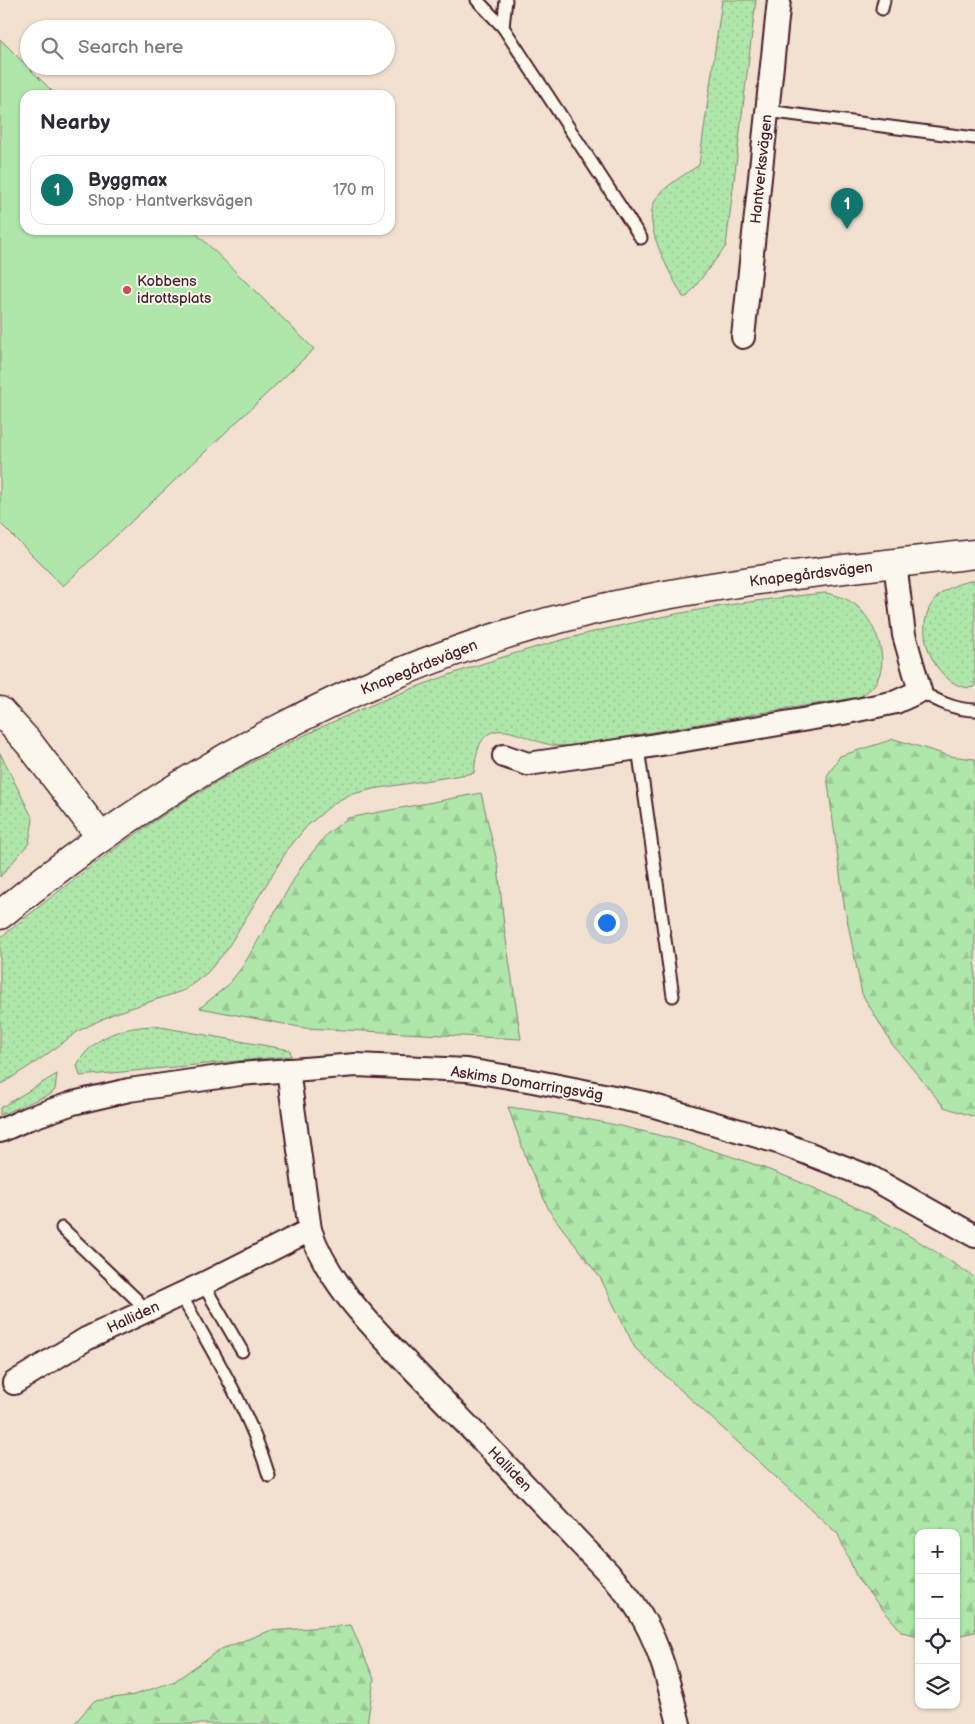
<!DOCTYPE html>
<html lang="en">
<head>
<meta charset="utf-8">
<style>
  :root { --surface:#fff; --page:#f2f2f3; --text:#2b2b33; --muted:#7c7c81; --line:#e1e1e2; --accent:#0f766e }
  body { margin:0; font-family:"Balsamiq Sans",sans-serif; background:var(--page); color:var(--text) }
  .controls { position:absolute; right:15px; bottom:15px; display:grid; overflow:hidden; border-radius:10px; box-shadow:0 1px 4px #0004 }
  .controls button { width:45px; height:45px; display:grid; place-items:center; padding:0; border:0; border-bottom:1px solid var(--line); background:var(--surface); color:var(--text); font:25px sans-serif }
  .you { position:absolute; left:606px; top:922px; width:18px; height:18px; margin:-12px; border:4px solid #fff; border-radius:50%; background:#1a73e8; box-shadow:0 0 0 8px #1a73e833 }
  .badge { display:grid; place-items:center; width:32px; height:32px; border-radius:50%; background:var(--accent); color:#fff; font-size:16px; font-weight:700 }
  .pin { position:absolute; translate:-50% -41px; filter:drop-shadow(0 1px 2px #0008) }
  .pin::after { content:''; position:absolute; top:26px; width:18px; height:15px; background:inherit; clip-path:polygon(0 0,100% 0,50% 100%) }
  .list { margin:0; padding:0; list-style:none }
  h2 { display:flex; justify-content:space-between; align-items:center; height:65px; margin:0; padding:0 20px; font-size:21px }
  h2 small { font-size:16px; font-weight:400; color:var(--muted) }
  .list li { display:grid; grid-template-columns:32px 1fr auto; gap:15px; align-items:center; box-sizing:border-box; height:70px; margin:0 10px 10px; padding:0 10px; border:1px solid var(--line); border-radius:15px }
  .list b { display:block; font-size:19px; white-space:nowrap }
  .list p { margin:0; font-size:16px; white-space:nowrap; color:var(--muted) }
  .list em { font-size:16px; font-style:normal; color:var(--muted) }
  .icon { flex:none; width:28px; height:28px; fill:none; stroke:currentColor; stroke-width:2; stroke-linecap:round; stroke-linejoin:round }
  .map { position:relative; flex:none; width:975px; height:1724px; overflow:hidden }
  .search { position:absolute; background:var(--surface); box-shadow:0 1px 4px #0004; left:20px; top:20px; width:375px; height:55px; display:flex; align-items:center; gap:12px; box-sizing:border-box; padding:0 18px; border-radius:28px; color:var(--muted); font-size:19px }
  .panel { position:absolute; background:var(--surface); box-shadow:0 1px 4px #0004; left:20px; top:90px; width:375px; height:145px; border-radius:15px }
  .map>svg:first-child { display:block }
  .grass { fill:url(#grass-dots); stroke:#7c836b }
  .forest { fill:url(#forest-firs); stroke:#7c836b }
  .pitch { fill:#afe7ab; stroke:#7c836b }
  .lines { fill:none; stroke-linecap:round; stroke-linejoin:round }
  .service-casing { stroke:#4a1f2b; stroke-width:15 }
  .minor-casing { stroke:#4a1f2b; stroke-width:26 }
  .tertiary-casing { stroke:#4a1f2b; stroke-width:31 }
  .service { stroke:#fbf7ec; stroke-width:11 }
  .minor { stroke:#fbf7ec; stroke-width:22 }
  .tertiary { stroke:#fbf7ec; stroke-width:28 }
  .poi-dot { fill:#d1495b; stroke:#fbf7ec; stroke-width:2 }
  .labels { text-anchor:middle; stroke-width:4; stroke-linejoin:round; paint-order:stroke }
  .street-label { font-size:15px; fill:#4a1f2b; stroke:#fbf7ec }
  .poi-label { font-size:15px; fill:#4a1f2b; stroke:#fbf7ec; text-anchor:start }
</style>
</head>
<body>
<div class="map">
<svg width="975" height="1724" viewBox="0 0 975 1724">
  <defs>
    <pattern id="grass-dots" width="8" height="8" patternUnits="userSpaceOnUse" patternTransform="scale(1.25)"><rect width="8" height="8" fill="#afe7ab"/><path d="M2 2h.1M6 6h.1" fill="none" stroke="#98c693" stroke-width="1.8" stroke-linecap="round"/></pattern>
    <pattern id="forest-firs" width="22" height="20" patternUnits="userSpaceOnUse" patternTransform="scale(1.25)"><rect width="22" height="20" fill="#afe7ab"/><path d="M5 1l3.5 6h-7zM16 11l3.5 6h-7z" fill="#98c693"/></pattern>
  </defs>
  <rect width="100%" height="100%" fill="#f2e1d0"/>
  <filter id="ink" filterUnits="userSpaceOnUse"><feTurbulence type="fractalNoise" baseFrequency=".02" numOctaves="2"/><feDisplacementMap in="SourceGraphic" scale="10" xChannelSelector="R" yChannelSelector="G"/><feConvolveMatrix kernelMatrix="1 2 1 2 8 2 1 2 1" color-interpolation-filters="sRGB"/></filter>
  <g filter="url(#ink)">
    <g class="grass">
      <path d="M722,0H756L726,246L687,297H683C671,274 640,224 656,199C665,185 685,175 699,165Z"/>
      <path d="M975,580V687C934,697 886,594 975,580Z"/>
      <path d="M825,593C837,595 847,598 857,606C873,620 887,652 880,673C877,685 867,693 857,698C761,711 666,731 570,746C561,746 553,746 543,743C519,736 486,714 477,754C475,760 475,767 474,773L373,789L349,795L334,803L307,826L288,849L225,952L207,973L185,990L113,1014L80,1030L39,1060L0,1085V938C62,888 124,839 192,797C382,680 604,614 825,593Z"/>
      <polygon points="0,753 33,819 29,843 0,877"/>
      <path d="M155,1026L290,1050L291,1056L80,1076L77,1065C94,1035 123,1027 155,1026Z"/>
      <polygon points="57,1074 55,1090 51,1094 0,1115 0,1108"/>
    </g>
    <g class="forest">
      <polygon points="894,739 950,756 975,759 975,1117 944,1107 892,1044 862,994 844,904 827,776 840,756"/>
      <polygon points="481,793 498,866 504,926 521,1039 305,1028 200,1008 228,985 243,966 303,864 327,834 348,818"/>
      <path d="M508,1107C673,1127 838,1181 975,1278V1632L956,1636V1533H919V1636L902,1632L858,1580L838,1534L635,1348L601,1279L550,1212L529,1166Z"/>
      <polygon points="351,1625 374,1679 367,1724 74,1724 94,1701 134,1695 175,1681 219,1650 269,1631"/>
    </g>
    <polygon class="pitch" points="0,39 56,95 25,95 25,230 193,230 314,349 63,586 0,523"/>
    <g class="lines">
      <g class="service-casing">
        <g id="service">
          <polyline points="477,0 503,27 641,238"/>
          <polyline points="882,9 884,0"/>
          <polyline points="503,27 506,0"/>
          <polyline points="767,111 975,138"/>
          <path d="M920,691C937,701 955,710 975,710"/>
          <polyline points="638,748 673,996"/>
          <polyline points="62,1228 137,1300 145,1310"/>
          <polyline points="203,1284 242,1351"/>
          <path d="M181,1295C213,1353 250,1412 269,1476"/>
        </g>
      </g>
      <g class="minor-casing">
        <g id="minor">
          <polyline points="743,337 779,0"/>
          <polyline points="504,756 528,764 638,748 843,713 896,702 920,691 904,635 895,563"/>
          <path d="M288,1070L310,1230C330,1286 373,1327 413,1369C467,1425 521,1480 573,1536C598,1563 627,1588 644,1620C662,1652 670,1689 679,1724"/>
          <polyline points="0,1131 27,1119 73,1103 129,1090 240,1074 356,1065 467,1070 533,1081 644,1103 781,1143 872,1178 975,1236"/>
          <polyline points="14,1383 86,1339 203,1284 310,1230"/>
        </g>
      </g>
      <g class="tertiary-casing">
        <g id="tertiary">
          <polyline points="0,711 29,743 100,836"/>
          <path d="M0,915C171,774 370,664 586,612C713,581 845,569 975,554"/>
        </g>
      </g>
      <use href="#service" class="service"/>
      <use href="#minor" class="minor"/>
      <use href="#tertiary" class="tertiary"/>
    </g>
  </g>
  <circle class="poi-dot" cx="127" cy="290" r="5"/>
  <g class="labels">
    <g class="street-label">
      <text transform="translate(761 169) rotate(-84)" y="5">Hantverksvägen</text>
      <text transform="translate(811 574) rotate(-7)" y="5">Knapegårdsvägen</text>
      <text transform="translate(419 667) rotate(-22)" y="5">Knapegårdsvägen</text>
      <text transform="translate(527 1083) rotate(9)" y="5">Askims Domarringsväg</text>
      <text transform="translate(133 1317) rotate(-25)" y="5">Halliden</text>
      <text transform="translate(510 1469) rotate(46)" y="5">Halliden</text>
    </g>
    <g class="poi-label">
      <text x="137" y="286">Kobbens<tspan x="137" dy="17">idrottsplats</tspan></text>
    </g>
  </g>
</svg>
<div class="controls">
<button>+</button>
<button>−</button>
<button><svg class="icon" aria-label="locate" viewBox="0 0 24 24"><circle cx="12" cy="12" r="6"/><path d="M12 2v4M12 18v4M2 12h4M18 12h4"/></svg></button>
<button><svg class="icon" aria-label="layers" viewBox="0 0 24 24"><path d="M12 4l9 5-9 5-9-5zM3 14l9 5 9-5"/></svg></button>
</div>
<div class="you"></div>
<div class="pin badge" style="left:847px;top:229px">1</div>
<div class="search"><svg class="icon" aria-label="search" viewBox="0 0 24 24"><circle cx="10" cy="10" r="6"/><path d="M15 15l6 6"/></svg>Search here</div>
<section class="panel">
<h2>Nearby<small></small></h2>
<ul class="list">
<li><span class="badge">1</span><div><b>Byggmax</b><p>Shop · Hantverksvägen</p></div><em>170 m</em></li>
</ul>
</section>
</div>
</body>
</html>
